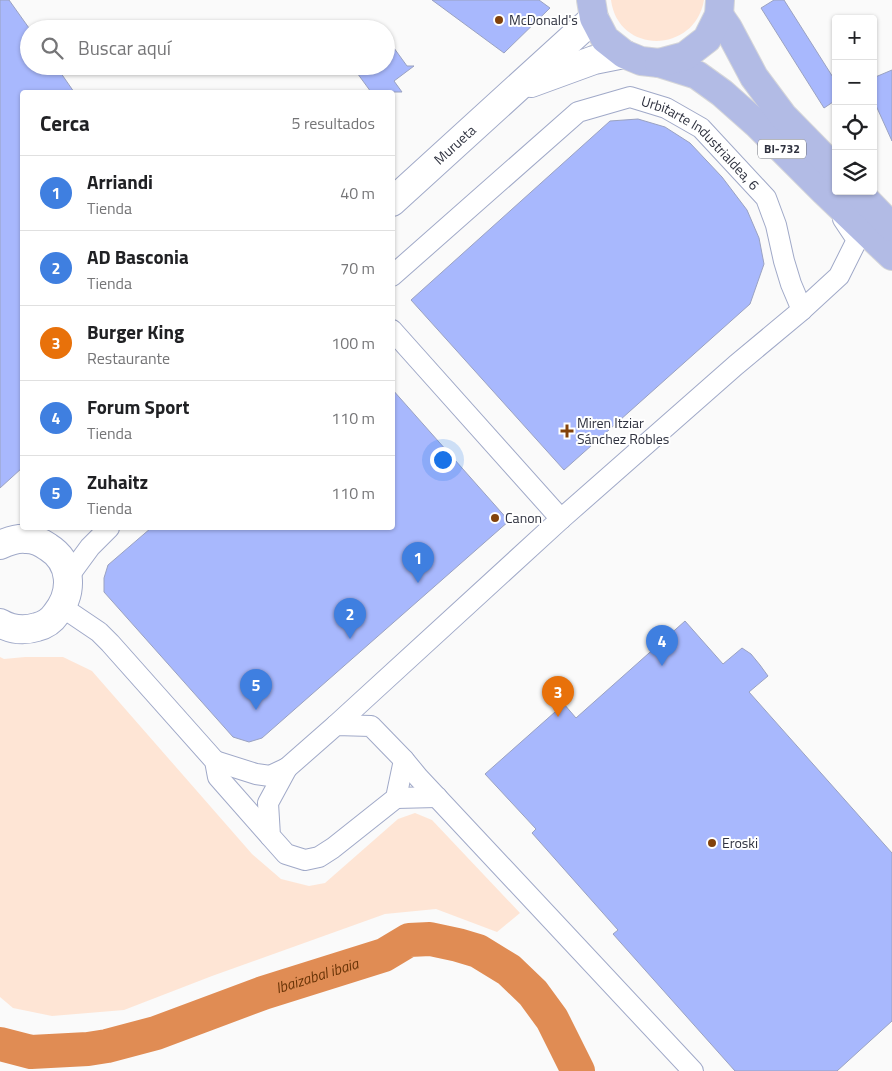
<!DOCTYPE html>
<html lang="es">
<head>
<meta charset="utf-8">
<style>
  :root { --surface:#fff; --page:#f6f6f6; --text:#202124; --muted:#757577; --line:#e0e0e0; --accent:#82420b }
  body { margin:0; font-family:"Titillium Web",sans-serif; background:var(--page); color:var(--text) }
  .controls { position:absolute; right:15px; top:15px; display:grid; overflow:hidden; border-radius:5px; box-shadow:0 1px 4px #0004 }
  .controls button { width:45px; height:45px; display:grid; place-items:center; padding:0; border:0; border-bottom:1px solid var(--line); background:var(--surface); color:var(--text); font:25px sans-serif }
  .you { position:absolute; left:442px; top:459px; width:18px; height:18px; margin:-12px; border:4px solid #fff; border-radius:50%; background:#1a73e8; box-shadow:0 0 0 8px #1a73e833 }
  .badge { display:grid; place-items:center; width:32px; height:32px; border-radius:50%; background:var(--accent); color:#fff; font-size:16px; font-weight:700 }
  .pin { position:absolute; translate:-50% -41px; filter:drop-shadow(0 1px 2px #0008) }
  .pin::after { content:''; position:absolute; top:26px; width:18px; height:15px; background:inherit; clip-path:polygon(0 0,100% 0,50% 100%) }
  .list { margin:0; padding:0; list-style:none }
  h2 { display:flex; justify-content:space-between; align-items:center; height:65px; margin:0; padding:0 20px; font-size:21px }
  h2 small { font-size:16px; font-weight:400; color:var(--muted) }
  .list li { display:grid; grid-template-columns:32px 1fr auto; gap:15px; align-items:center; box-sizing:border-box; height:75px; padding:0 20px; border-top:1px solid var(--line) }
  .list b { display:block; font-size:19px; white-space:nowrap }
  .list p { margin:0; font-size:16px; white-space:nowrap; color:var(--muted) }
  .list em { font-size:16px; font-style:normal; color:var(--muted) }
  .icon { flex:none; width:28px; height:28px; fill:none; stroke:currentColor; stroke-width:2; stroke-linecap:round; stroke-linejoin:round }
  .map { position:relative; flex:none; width:892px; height:1071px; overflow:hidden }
  .search { position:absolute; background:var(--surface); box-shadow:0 1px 4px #0004; left:20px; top:20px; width:375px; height:55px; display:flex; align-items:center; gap:12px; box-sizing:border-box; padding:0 18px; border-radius:28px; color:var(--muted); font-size:19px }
  .panel { position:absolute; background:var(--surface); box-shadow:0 1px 4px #0004; left:20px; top:90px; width:375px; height:440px; border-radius:5px }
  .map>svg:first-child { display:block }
  .green { fill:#fee5d5 }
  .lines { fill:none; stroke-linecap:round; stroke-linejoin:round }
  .river { stroke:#e08c54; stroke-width:34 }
  .building { fill:#a8b8fd; stroke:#9aa2c1 }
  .street-casing { stroke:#a0a9c8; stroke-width:22 }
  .secondary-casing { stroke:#a0a9c8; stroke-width:30 }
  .primary-casing { stroke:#d5d6d9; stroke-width:30 }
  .street { stroke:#fff; stroke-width:20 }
  .secondary { stroke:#fff; stroke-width:28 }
  .primary { stroke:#b2bbe5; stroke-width:28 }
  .poi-dot { fill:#82420b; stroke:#fff; stroke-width:2 }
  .labels { text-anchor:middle; stroke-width:4; stroke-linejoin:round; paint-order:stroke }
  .shield { fill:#fff; stroke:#6d7079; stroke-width:1 }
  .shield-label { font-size:12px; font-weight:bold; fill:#2f323f }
  .poi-label { font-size:14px; fill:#2f323f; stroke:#fff; text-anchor:start }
  .street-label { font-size:14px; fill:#2f323f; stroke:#fff }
  .water-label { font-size:15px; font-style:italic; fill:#6b3508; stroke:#fff }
</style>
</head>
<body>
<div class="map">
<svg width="892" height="1071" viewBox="0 0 892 1071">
  <rect width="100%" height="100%" fill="#fafafa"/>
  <g class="green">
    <path d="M611,0H704C695,54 618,55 611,0Z"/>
    <polygon points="0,657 4,659 25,657 63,657 92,671 252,854 281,879 309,886 325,883 398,819 415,813 432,820 520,913 497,932 436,909 385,914 212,976 124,1010 52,1016 13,1008 0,997"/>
  </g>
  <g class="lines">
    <path class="river" id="s1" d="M0,1044L31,1052L88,1049L107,1046L156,1033L263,993L384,955L409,940L430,939L458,945L478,951L509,970L533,993L552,1019L578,1071"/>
  </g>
  <g class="building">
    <polygon points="0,0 9,0 29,28 29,66 56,66 74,92 22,92 22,468 0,488"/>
    <polygon points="432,0 539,0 550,8 504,53"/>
    <polygon points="774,0 784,0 836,82 836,100 824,108 761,8"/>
    <polygon points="386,37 407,66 414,66 394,81 402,92 371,92 352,66 386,66"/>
    <polygon points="892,70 892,141 873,99 873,78"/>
    <polygon points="638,119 665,127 690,143 722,177 747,210 759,238 764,264 750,304 564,470 411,300 610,121"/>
    <polygon points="392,389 509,521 262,738 249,742 233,737 104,592 104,578 108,565 151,528 392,528"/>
    <polygon points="685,621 723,664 742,648 751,654 760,665 768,676 749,692 892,853 892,1021 837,1071 735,1071 613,934 618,930 532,833 536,829 485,774 564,704 576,718"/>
  </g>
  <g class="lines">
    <g class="street-casing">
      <g id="street">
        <path id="s2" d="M392,276L578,112L630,97L666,108L701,128L766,198L776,225L784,261L791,284L802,310"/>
        <polyline points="392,330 561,519"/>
        <polyline points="68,577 90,547 109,528"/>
        <polyline points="62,607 99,632 110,643 215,761 218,777 270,836"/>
        <polyline points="336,725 561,519 736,365 802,310 839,276 857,240 843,219"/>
        <polygon points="336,725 371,726 404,760 396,798 333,848 319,857 305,860 286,854 270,836 268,803 287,768"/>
        <polyline points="404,760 418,777 693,1071"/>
        <polyline points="215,761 256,774 270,776 287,768"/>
        <polyline points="396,798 437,797"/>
      </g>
    </g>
    <g class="secondary-casing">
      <g id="secondary">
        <polyline points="531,83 594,60 624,54"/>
        <path id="s3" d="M392,202L594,18"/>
        <path d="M0,545C9,541 17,538 26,539C34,539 41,542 48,547C72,562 74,592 56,614C52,620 45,625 37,627C24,631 12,630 0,623"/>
      </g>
    </g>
    <g class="primary-casing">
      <g id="primary">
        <polyline points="591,0 594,18 605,39 624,54 641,61 659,63 697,75 722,93 757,124 825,192 892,256"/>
        <polyline points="719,15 728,28 754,77 783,116 836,170"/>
        <polyline points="659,63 685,56 707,39 719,15 720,0"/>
        <polyline points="857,191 892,227"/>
      </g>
    </g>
    <use href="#street" class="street"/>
    <use href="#secondary" class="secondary"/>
    <use href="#primary" class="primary"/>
  </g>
  <g class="poi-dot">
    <circle cx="499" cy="20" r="5"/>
    <path d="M564.5 423.5h5v5h5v5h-5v5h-5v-5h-5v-5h5z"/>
    <circle cx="495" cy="518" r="5"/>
    <circle cx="712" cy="843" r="5"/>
  </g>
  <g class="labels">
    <rect class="shield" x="758" y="139.5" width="48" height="19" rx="4"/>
    <g class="shield-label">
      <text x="782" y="153">BI-732</text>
    </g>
    <g class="poi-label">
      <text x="509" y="25">McDonald's</text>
      <text x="577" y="428">Miren Itziar<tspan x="577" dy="16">Sánchez Robles</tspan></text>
      <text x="505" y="523">Canon</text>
      <text x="722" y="848">Eroski</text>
    </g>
    <g class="street-label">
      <text dy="5" stroke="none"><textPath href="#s3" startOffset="85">Murueta</textPath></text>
      <text dy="5" stroke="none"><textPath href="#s2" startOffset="388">Urbitarte Industrialdea, 6</textPath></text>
    </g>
    <g class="water-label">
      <text dy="5" stroke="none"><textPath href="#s1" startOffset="330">Ibaizabal ibaia</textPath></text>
    </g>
  </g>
</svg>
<div class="controls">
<button>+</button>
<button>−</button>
<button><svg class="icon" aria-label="locate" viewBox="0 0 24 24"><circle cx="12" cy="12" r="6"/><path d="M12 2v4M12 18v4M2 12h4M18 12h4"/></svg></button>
<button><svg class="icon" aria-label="layers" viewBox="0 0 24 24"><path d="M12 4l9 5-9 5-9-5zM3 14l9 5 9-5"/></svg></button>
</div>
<div class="you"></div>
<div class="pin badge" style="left:418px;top:583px;background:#3f7fe0">1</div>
<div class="pin badge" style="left:350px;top:639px;background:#3f7fe0">2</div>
<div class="pin badge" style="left:558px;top:717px;background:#e8710a">3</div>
<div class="pin badge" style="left:662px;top:666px;background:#3f7fe0">4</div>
<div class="pin badge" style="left:256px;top:710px;background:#3f7fe0">5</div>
<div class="search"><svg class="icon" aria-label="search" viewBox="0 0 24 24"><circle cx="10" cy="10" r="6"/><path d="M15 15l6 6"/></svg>Buscar aquí</div>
<section class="panel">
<h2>Cerca<small>5 resultados</small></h2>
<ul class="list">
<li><span class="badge" style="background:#3f7fe0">1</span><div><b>Arriandi</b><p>Tienda</p></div><em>40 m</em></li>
<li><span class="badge" style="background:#3f7fe0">2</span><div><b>AD Basconia</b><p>Tienda</p></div><em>70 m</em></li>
<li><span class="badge" style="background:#e8710a">3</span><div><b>Burger King</b><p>Restaurante</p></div><em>100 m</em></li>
<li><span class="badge" style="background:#3f7fe0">4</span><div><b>Forum Sport</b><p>Tienda</p></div><em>110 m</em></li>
<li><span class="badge" style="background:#3f7fe0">5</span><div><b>Zuhaitz</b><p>Tienda</p></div><em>110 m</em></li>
</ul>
</section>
</div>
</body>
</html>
